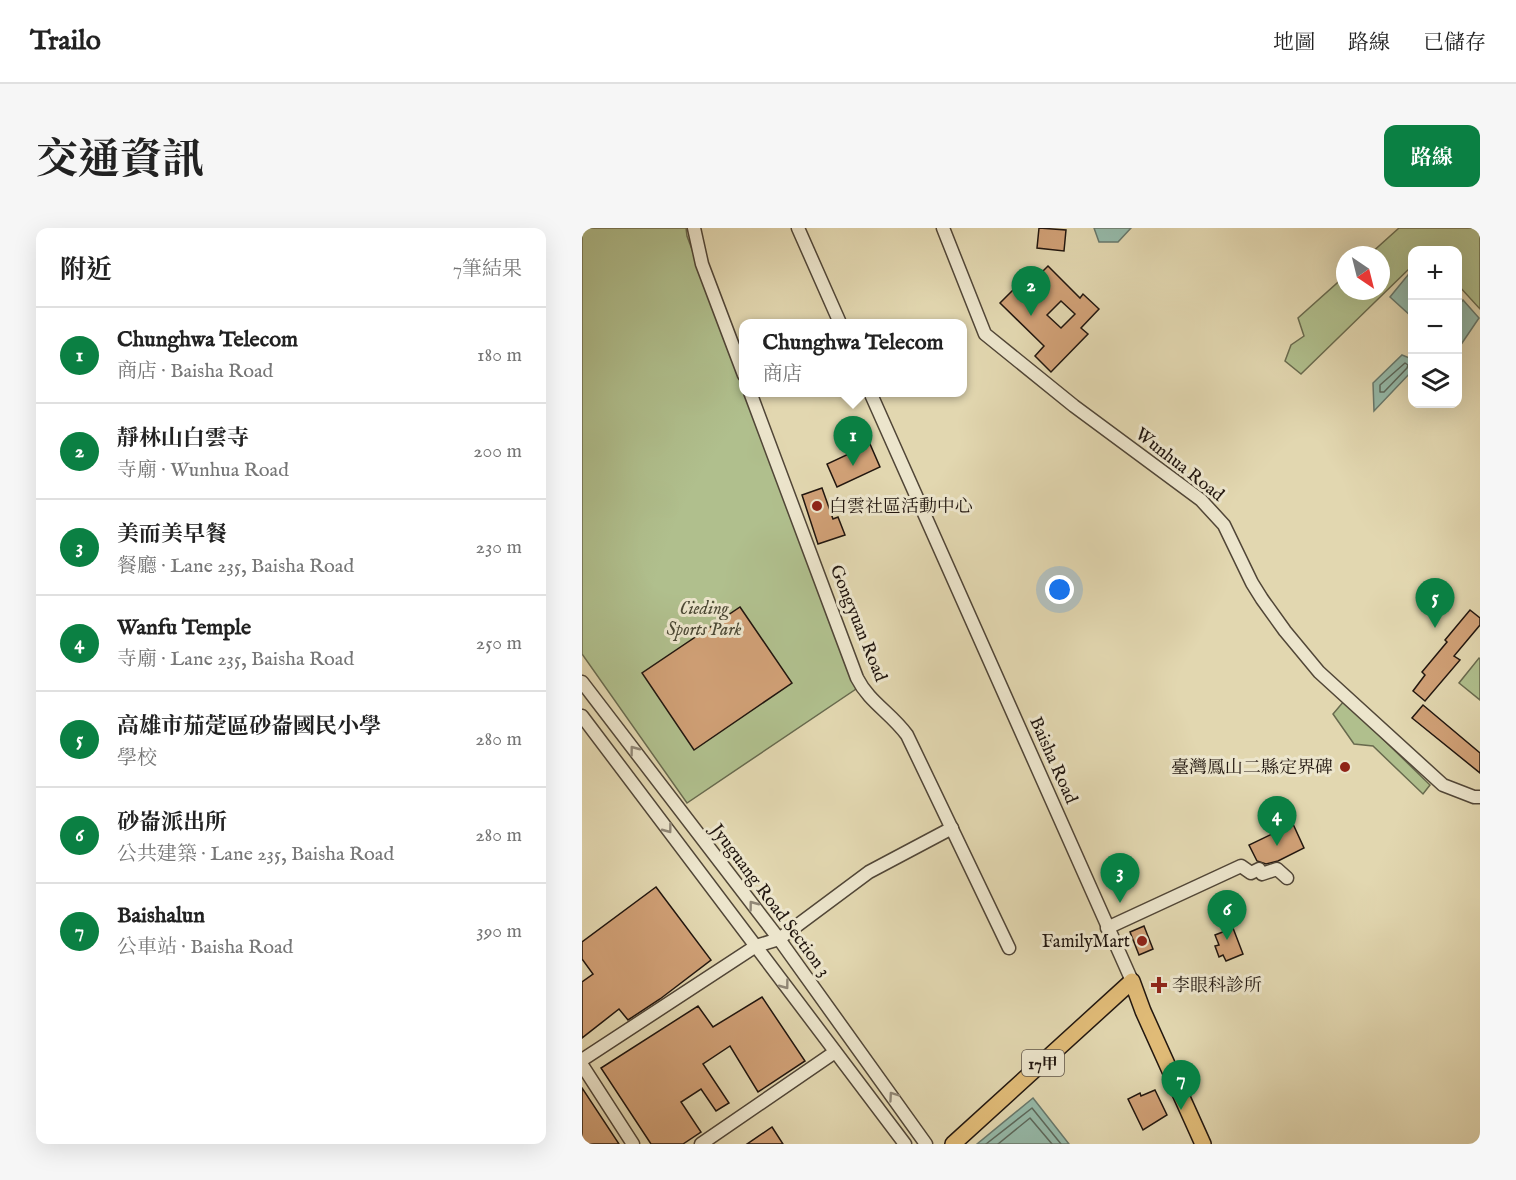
<!DOCTYPE html>
<html lang="zh-TW">
<head>
<meta charset="utf-8">
<style>
  :root { --surface:#fff; --page:#f6f6f6; --text:#222; --muted:#767676; --line:#e0e0e0; --accent:#0b8043 }
  body { margin:0; font-family:"IM FELL English","Noto Serif TC",serif; background:var(--page); color:var(--text) }
  .controls { position:absolute; right:18px; top:18px; display:grid; overflow:hidden; border-radius:12px; box-shadow:0 6px 24px #0002 }
  .controls button { width:54px; height:54px; display:grid; place-items:center; padding:0; border:0; border-bottom:2px solid var(--line); background:var(--surface); color:var(--text); font:30px sans-serif }
  .compass { position:absolute; left:754px; top:18px; width:54px; height:54px; border-radius:50%; background:var(--surface); box-shadow:0 6px 24px #0002; rotate:145deg }
  .you { position:absolute; left:478px; top:362px; width:21px; height:21px; margin:-15px; border:4px solid #fff; border-radius:50%; background:#1a73e8; box-shadow:0 0 0 9px #1a73e833 }
  .badge { display:grid; place-items:center; width:39px; height:39px; border-radius:50%; background:var(--accent); color:#fff; font-size:20px; font-weight:700 }
  .pin { position:absolute; translate:-50% -50px; filter:drop-shadow(0 2px 3px #0008) }
  .pin::after { content:''; position:absolute; top:32px; width:21px; height:18px; background:inherit; clip-path:polygon(0 0,100% 0,50% 100%) }
  .popup { position:absolute; left:157px; top:91px; width:228px; height:78px; box-sizing:border-box; display:grid; place-content:center; border-radius:12px; background:var(--surface); filter:drop-shadow(0 2px 4px #0005); font-size:20px; white-space:nowrap; color:var(--muted) }
  .popup b { font-size:22px; color:var(--text) }
  .popup::after { content:''; position:absolute; left:50%; top:100%; margin-left:-12px; border:12px solid transparent; border-top-color:var(--surface) }
  .list { margin:0; padding:0; list-style:none }
  h2 { display:flex; justify-content:space-between; align-items:center; height:78px; margin:0; padding:0 24px; font-size:26px }
  h2 small { font-size:20px; font-weight:400; color:var(--muted) }
  .list li { display:grid; grid-template-columns:39px 1fr auto; gap:18px; align-items:center; box-sizing:border-box; height:96px; padding:0 24px; border-top:2px solid var(--line) }
  .list b { display:block; font-size:22px; white-space:nowrap }
  .list p { margin:0; font-size:20px; white-space:nowrap; color:var(--muted) }
  .list em { font-size:20px; font-style:normal; color:var(--muted) }
  .icon { flex:none; width:33px; height:33px; fill:none; stroke:currentColor; stroke-width:2; stroke-linecap:round; stroke-linejoin:round }
  .map { position:relative; flex:none; width:898px; height:916px; overflow:hidden; border-radius:12px }
  header { display:flex; align-items:center; gap:36px; box-sizing:border-box; height:84px; padding:0 30px; background:var(--surface); border-bottom:2px solid var(--line) }
  header strong { font-size:28px }
  nav { display:flex; gap:33px; margin-inline-start:auto; font-size:21px }
  .intro { display:flex; align-items:center; justify-content:space-between; box-sizing:border-box; height:144px; padding:0 36px }
  h1 { margin:0; font-size:42px }
  .button { padding:15px 27px; border-radius:12px; background:var(--accent); color:#fff; font-size:21px; font-weight:700 }
  main { display:flex; gap:36px; padding:0 36px }
  aside { flex:1; background:var(--surface); border-radius:12px; box-shadow:0 6px 24px #0002 }
  .map>svg:first-child { display:block }
  .green { fill:#b0bf8d; stroke:#686a4e; stroke-width:1.5 }
  .water { fill:#95baaa; stroke:#67786c; stroke-width:1.5 }
  .lines { fill:none; stroke-linecap:round; stroke-linejoin:round }
  .shore { stroke:#5b685c; stroke-width:1.5 }
  .building { fill:#d0a076; stroke:#21160f; stroke-width:1.5; fill-rule:evenodd }
  .minor-casing { stroke:#514637; stroke-width:15 }
  .major-casing { stroke:#21160f; stroke-width:18 }
  .minor { stroke:#ece5cc; stroke-width:12 }
  .major { stroke:#e1bc78; stroke-width:15 }
  .oneway { stroke:#918877 }
  .poi-dot { fill:#8f2418; stroke:#ece5cc; stroke-width:2 }
  .labels { text-anchor:middle; stroke-width:6; stroke-linejoin:round; paint-order:stroke }
  .shield { fill:#ece5cc; stroke:#5e5448; stroke-width:1.5 }
  .shield-label { font-size:16px; font-weight:bold; fill:#21160f }
  .street-label { font-size:18px; fill:#21160f; stroke:#ece5cc }
  .poi-label { font-size:18px; fill:#21160f; stroke:#ece5cc; text-anchor:start }
  .park-label { font-size:18px; font-style:italic; fill:#4c4935; stroke:#ece5cc }
</style>
</head>
<body>
<header>
<strong>Trailo</strong>
<nav><a>地圖</a><a>路線</a><a>已儲存</a></nav>
</header>
<div class="intro"><h1>交通資訊</h1><a class="button">路線</a></div>
<main>
<aside>
<h2>附近<small>7筆結果</small></h2>
<ul class="list">
<li><span class="badge">1</span><div><b>Chunghwa Telecom</b><p>商店 · Baisha Road</p></div><em>180 m</em></li>
<li><span class="badge">2</span><div><b>靜林山白雲寺</b><p>寺廟 · Wunhua Road</p></div><em>200 m</em></li>
<li><span class="badge">3</span><div><b>美而美早餐</b><p>餐廳 · Lane 235, Baisha Road</p></div><em>230 m</em></li>
<li><span class="badge">4</span><div><b>Wanfu Temple</b><p>寺廟 · Lane 235, Baisha Road</p></div><em>250 m</em></li>
<li><span class="badge">5</span><div><b>高雄市茄萣區砂崙國民小學</b><p>學校</p></div><em>280 m</em></li>
<li><span class="badge">6</span><div><b>砂崙派出所</b><p>公共建築 · Lane 235, Baisha Road</p></div><em>280 m</em></li>
<li><span class="badge">7</span><div><b>Baishalun</b><p>公車站 · Baisha Road</p></div><em>390 m</em></li>
</ul>
</aside>
<div class="map">
<svg width="898" height="916" viewBox="0 0 898 916">
  <rect width="100%" height="100%" fill="#e2d7b0"/>
  <filter id="stains"><feTurbulence type="fractalNoise" baseFrequency=".00333" numOctaves="4"/><feColorMatrix values="0 0 0 0 .2 0 0 0 0 .09 0 0 0 0 .02 0 0 0 .5 -.17"/></filter>
  <radialGradient id="worn" r=".72"><stop offset=".6" stop-color="#630" stop-opacity="0"/><stop offset="1" stop-color="#630" stop-opacity=".3"/></radialGradient>
  <g class="green">
    <polygon points="0,0 104,0 105,8 161,157 162,164 165,165 277,459 105,575 0,426"/>
    <polygon points="817,0 898,0 898,81 876,57 876,22 830,22 830,38 719,146 703,133 709,117 722,108 716,90 763,48 763,63 799,63 799,27 787,27"/>
    <polygon points="897,430 898,431 898,472 877,455"/>
    <polygon points="762,473 848,557 841,566 791,518 772,516 751,486"/>
  </g>
  <g class="water">
    <polygon points="512,0 549,0 536,14 517,14"/>
    <polygon points="830,42 830,89 808,69"/>
    <polygon points="881,72 897,90 876,121 876,78"/>
    <polygon points="820,127 830,131 830,143 792,183 791,155"/>
    <polygon points="451,870 487,916 395,916"/>
  </g>
  <g class="lines">
    <g class="shore">
      <polygon points="823,135 826,137 825,140 802,164 798,164 798,157"/>
      <polyline points="404,916 450,880 479,916"/>
      <polyline points="416,916 448,890 470,916"/>
    </g>
  </g>
  <g class="building">
    <polygon points="457,0 484,2 482,23 455,20"/>
    <path d="M466,38L498,70L501,66L517,81L499,100L506,106L469,144L453,128L462,118L418,75L435,58L441,63ZM479,73L493,86L479,100L465,87Z"/>
    <polygon points="288,216 298,239 255,259 245,236"/>
    <polygon points="240,260 251,291 256,289 263,307 236,316 220,267"/>
    <polygon points="158,379 210,455 112,522 60,445"/>
    <polygon points="888,382 898,390 898,397 872,428 878,432 843,473 831,463 843,447 840,444 865,414 863,412"/>
    <polygon points="841,477 898,525 898,545 830,490"/>
    <polygon points="711,596 722,620 696,633 684,636 675,633 667,617"/>
    <polygon points="74,659 129,732 78,771 46,792 37,781 0,810 0,754 11,746 0,731 0,714"/>
    <polygon points="562,698 571,721 557,727 548,704"/>
    <polygon points="651,700 661,726 644,733 641,727 637,729 633,718 637,717 633,707"/>
    <polygon points="180,769 223,833 176,864 148,818 121,836 147,875 134,883 119,861 99,874 119,904 101,916 69,916 19,840 116,778 131,799"/>
    <polygon points="0,860 37,916 0,916"/>
    <polygon points="573,862 585,887 561,902 546,871 558,865 559,868"/>
    <polygon points="190,899 201,916 165,916"/>
  </g>
  <g class="lines">
    <g class="minor-casing">
      <g id="minor">
        <polyline points="112,0 120,36 162,147"/>
        <polyline points="216,0 258,95"/>
        <polyline points="361,0 403,106 492,178 619,272 642,297 670,355 680,371 703,403 737,444 861,557 892,569 898,569"/>
        <path d="M168,164L275,450C287,474 309,485 325,507L427,720"/>
        <polyline points="288,164 550,753"/>
        <polyline points="0,454 197,711 344,916"/>
        <polyline points="0,488 323,916"/>
        <polyline points="525,700 659,638 669,645 677,641 680,646 695,641 705,650"/>
        <polyline points="0,832 174,718 197,711 287,644 370,600"/>
        <polyline points="0,837 51,916"/>
        <polyline points="119,916 253,824"/>
      </g>
    </g>
    <g class="major-casing">
      <polyline id="major" points="371,916 550,753 561,783 621,916"/>
    </g>
    <use href="#minor" class="minor"/>
    <use href="#major" class="major"/>
  </g>
  <defs><path id="oneway-chevron" d="M-2-3.5L2.5 0L-2 3.5" fill="none" stroke-width="1.6" stroke-linecap="round" stroke-linejoin="round" transform="scale(1.5)"/></defs>
  <g class="oneway">
    <use href="#oneway-chevron" transform="translate(52 522) rotate(-127)"/>
    <use href="#oneway-chevron" transform="translate(86 601) rotate(53)"/>
    <use href="#oneway-chevron" transform="translate(171 677) rotate(-127)"/>
    <use href="#oneway-chevron" transform="translate(203 757) rotate(53)"/>
    <use href="#oneway-chevron" transform="translate(311 868) rotate(-125)"/>
  </g>
  <g class="poi-dot">
    <circle cx="235" cy="278" r="6"/>
    <circle cx="763" cy="539" r="6"/>
    <circle cx="560" cy="713" r="6"/>
    <path d="M574 748h6v6h6v6h-6v6h-6v-6h-6v-6h6z"/>
  </g>
  <g class="labels">
    <rect class="shield" x="440" y="822" width="42" height="26" rx="4.5"/>
    <g class="shield-label">
      <text x="461" y="841">17甲</text>
    </g>
    <g class="street-label">
      <text transform="translate(598 236) rotate(38)" y="6">Wunhua Road</text>
      <text transform="translate(277 395) rotate(68)" y="6">Gongyuan Road</text>
      <text transform="translate(472 532) rotate(66)" y="6">Baisha Road</text>
      <text transform="translate(189 672) rotate(53)" y="6">Jyuguang Road Section 3</text>
    </g>
    <g class="poi-label">
      <text x="247" y="284">白雲社區活動中心</text>
      <text x="751" y="545" text-anchor="end">臺灣鳳山二縣定界碑</text>
      <text x="548" y="719" text-anchor="end">FamilyMart</text>
      <text x="590" y="763">李眼科診所</text>
    </g>
    <g class="park-label">
      <text x="122" y="386">Cieding<tspan x="122" dy="21">Sports Park</tspan></text>
    </g>
  </g>
  <rect width="100%" height="100%" filter="url(#stains)"/>
  <rect width="100%" height="100%" fill="url(#worn)"/>
</svg>
<div class="controls">
<button>+</button>
<button>−</button>
<button><svg class="icon" aria-label="layers" viewBox="0 0 24 24"><path d="M12 4l9 5-9 5-9-5zM3 14l9 5 9-5"/></svg></button>
</div>
<svg class="compass" viewBox="-18 -18 36 36"><path d="M0-13l5 13h-10z" fill="#e53935"/><path d="M0 13l5-13h-10z" fill="#767676"/></svg>
<div class="you"></div>
<div class="pin badge" style="left:271px;top:238px">1</div>
<div class="popup"><b>Chunghwa Telecom</b>商店</div>
<div class="pin badge" style="left:449px;top:88px">2</div>
<div class="pin badge" style="left:538px;top:675px">3</div>
<div class="pin badge" style="left:695px;top:618px">4</div>
<div class="pin badge" style="left:853px;top:400px">5</div>
<div class="pin badge" style="left:645px;top:712px">6</div>
<div class="pin badge" style="left:599px;top:882px">7</div>
</div>
</main>
</body>
</html>
